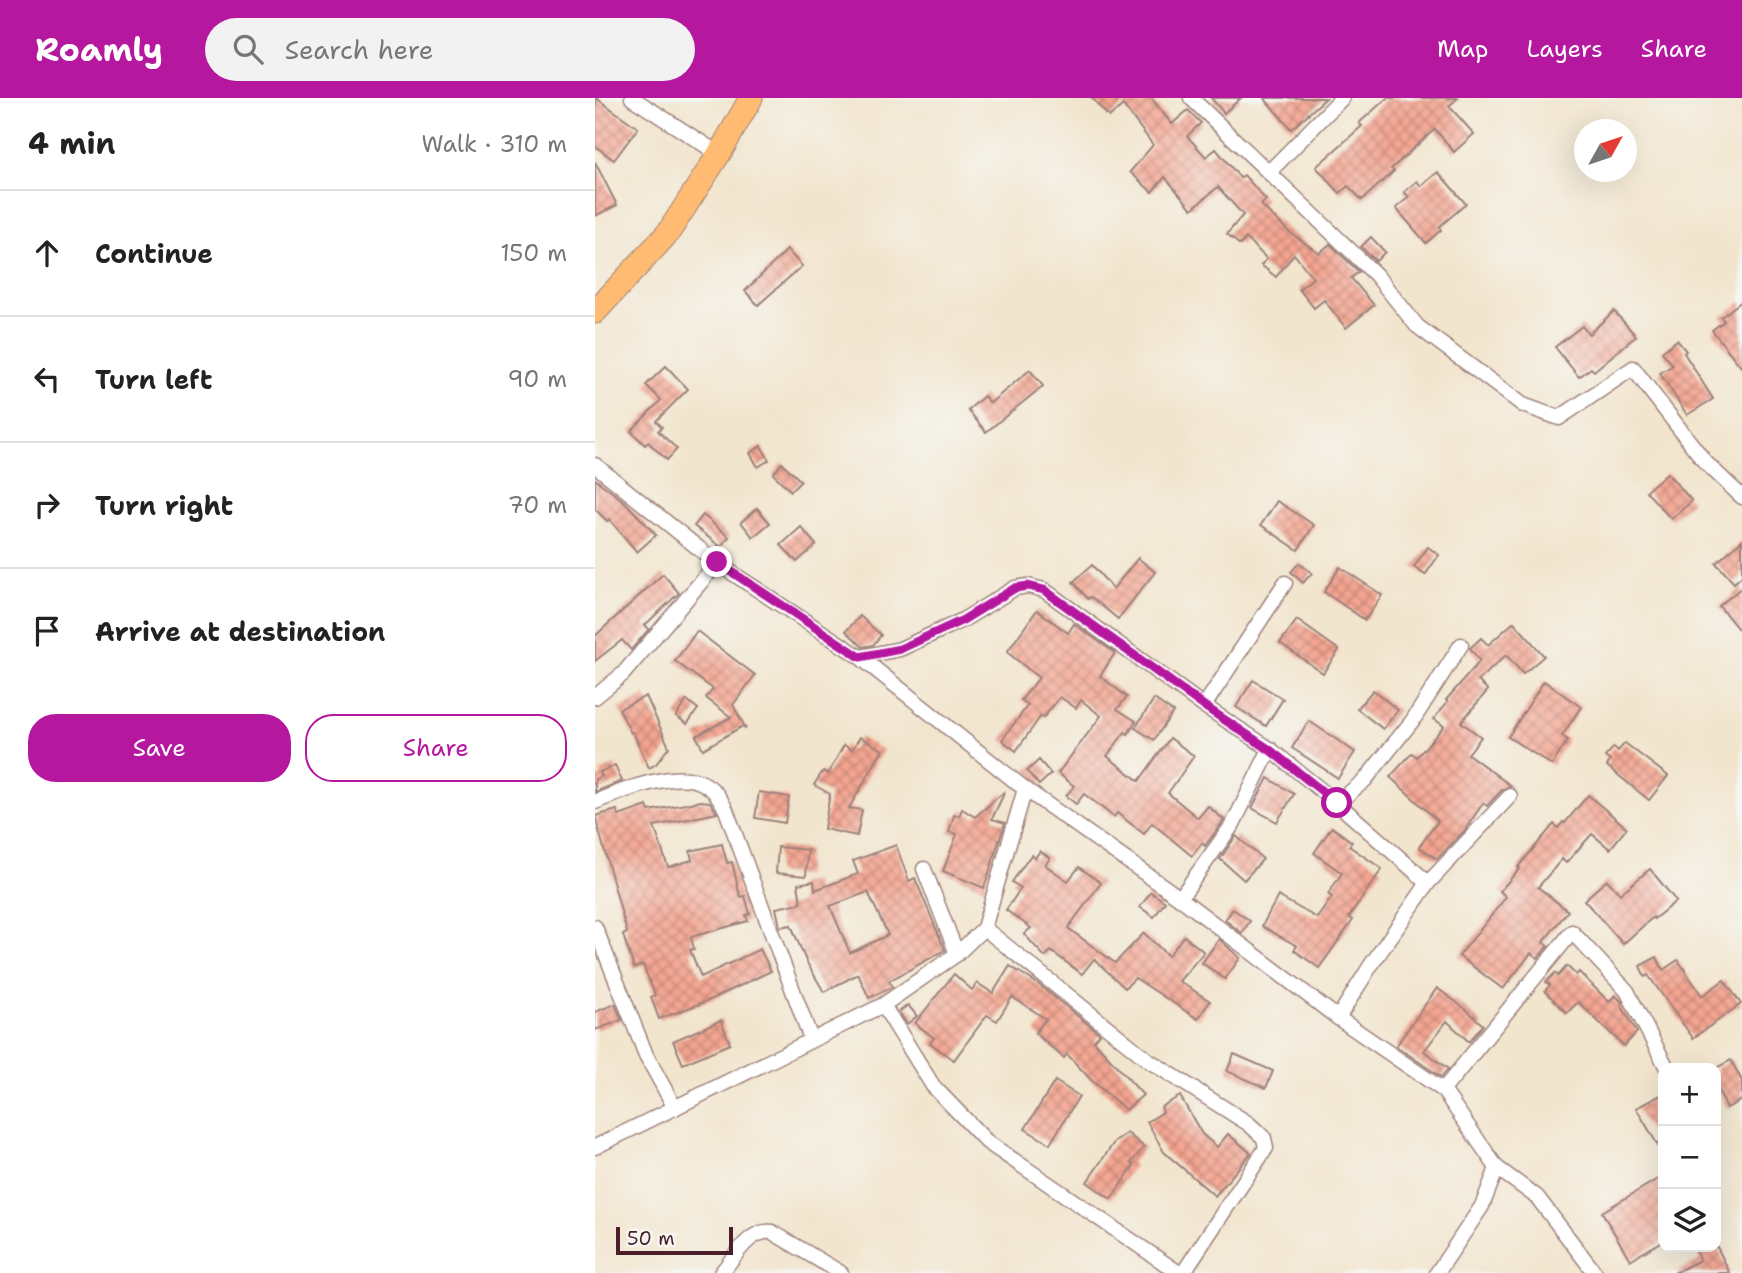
<!DOCTYPE html>
<html lang="en">
<head>
<meta charset="utf-8">
<style>
  :root { --surface:#fff; --page:#f2f2f2; --text:#222; --muted:#767676; --line:#e0e0e0; --accent:#b5179e }
  body { margin:0; font-family:"Shantell Sans",sans-serif; background:var(--page); color:var(--text) }
  .controls { position:absolute; right:21px; bottom:21px; display:grid; overflow:hidden; border-radius:14px; box-shadow:0 7px 28px #0002 }
  .controls button { width:63px; height:63px; display:grid; place-items:center; padding:0; border:0; border-bottom:2px solid var(--line); background:var(--surface); color:var(--text); font:35px sans-serif }
  .compass { position:absolute; left:979px; top:21px; width:63px; height:63px; border-radius:50%; background:var(--surface); box-shadow:0 7px 28px #0002; rotate:50deg }
  .scale { position:absolute; left:21px; bottom:18px; width:117px; box-sizing:border-box; padding-left:7px; border:4px solid #4a1f2b; border-top:0; font-size:19px; line-height:24px; white-space:nowrap; color:#4a1f2b; -webkit-text-stroke:5px #f6f6f2; paint-order:stroke }
  .stop { position:absolute; width:21px; height:21px; margin:-16px; border:5px solid #b5179e; border-radius:50%; background:#fff }
  .stop.end { background:#b5179e; border-color:#fff; box-shadow:0 2px 7px #0008 }
  .list { margin:0; padding:0; list-style:none }
  h2 { display:flex; justify-content:space-between; align-items:center; height:91px; margin:0; padding:0 28px; font-size:30px }
  h2 small { font-size:23px; font-weight:400; color:var(--muted) }
  .list li { display:grid; grid-template-columns:46px 1fr auto; gap:21px; align-items:center; box-sizing:border-box; height:126px; padding:0 28px; border-top:2px solid var(--line) }
  .list b { display:block; font-size:26px; white-space:nowrap }
  .list em { font-size:23px; font-style:normal; color:var(--muted) }
  .actions { display:flex; gap:14px; padding:21px 28px }
  .actions a { flex:1; padding:16px 0; border:2px solid var(--accent); border-radius:28px; text-align:center; font-size:24px; color:var(--accent) }
  .actions .main { background:var(--accent); color:#fff }
  .icon { flex:none; width:38px; height:38px; fill:none; stroke:currentColor; stroke-width:2; stroke-linecap:round; stroke-linejoin:round }
  .map { position:relative; flex:none; width:1147px; height:1175px; overflow:hidden }
  header { display:flex; align-items:center; gap:42px; box-sizing:border-box; height:98px; padding:0 35px; background:var(--accent); color:#fff }
  header strong { font-size:33px }
  nav { display:flex; gap:38px; margin-inline-start:auto; font-size:24px }
  .search { width:490px; height:63px; background:var(--page); display:flex; align-items:center; gap:18px; box-sizing:border-box; padding:0 24px; border-radius:38px; color:var(--muted); font-size:26px }
  main { display:flex }
  aside { flex:1; background:var(--surface) }
  .map>svg:first-child { display:block }
  .building { fill:url(#building-cross-hatch); fill-rule:evenodd }
  .lines { fill:none; stroke-linecap:round; stroke-linejoin:round }
  .street-casing { stroke:#9e827c; stroke-width:17 }
  .primary-casing { stroke:#9e827c; stroke-width:25 }
  .street { stroke:#fff; stroke-width:14 }
  .primary { stroke:#ffbb71; stroke-width:23 }
  .route { stroke:#b5179e; stroke-width:9 }
</style>
</head>
<body>
<header>
<strong>Roamly</strong>
<div class="search"><svg class="icon" aria-label="search" viewBox="0 0 24 24"><circle cx="10" cy="10" r="6"/><path d="M15 15l6 6"/></svg>Search here</div>
<nav><a>Map</a><a>Layers</a><a>Share</a></nav>
</header>
<main>
<aside>
<h2>4 min<small>Walk · 310 m</small></h2>
<ul class="list">
<li><svg class="icon" aria-label="ahead" viewBox="0 0 24 24"><path d="M12 20V5M6 11l6-6 6 6"/></svg><div><b>Continue</b></div><em>150 m</em></li>
<li><svg class="icon" aria-label="left" viewBox="0 0 24 24"><path d="M17 20v-9H6M10 6l-5 5 5 5"/></svg><div><b>Turn left</b></div><em>90 m</em></li>
<li><svg class="icon" aria-label="right" viewBox="0 0 24 24"><path d="M7 20v-9h11M14 6l5 5-5 5"/></svg><div><b>Turn right</b></div><em>70 m</em></li>
<li><svg class="icon" aria-label="arrive" viewBox="0 0 24 24"><path d="M6 21V4h12l-3 4 3 4H6"/></svg><div><b>Arrive at destination</b></div></li>
</ul>
<div class="actions"><a class="main">Save</a><a>Share</a></div>
</aside>
<div class="map">
<svg width="1147" height="1175" viewBox="0 0 1147 1175">
  <defs>
    <pattern id="building-cross-hatch" width="8" height="8" patternUnits="userSpaceOnUse" patternTransform="scale(1.75)"><rect width="8" height="8" fill="#f4a591"/><path d="M0 0l8 8M0 8l8-8" fill="none" stroke="#c88677"/></pattern>
  </defs>
  <rect width="100%" height="100%" fill="#f6f6f2"/>
  <filter id="ink" filterUnits="userSpaceOnUse"><feTurbulence type="fractalNoise" baseFrequency=".0143" numOctaves="2"/><feDisplacementMap in="SourceGraphic" scale="14" xChannelSelector="R" yChannelSelector="G"/><feConvolveMatrix kernelMatrix="1 2 1 2 8 2 1 2 1" color-interpolation-filters="sRGB"/></filter>
  <filter id="wash" filterUnits="userSpaceOnUse"><feTurbulence type="fractalNoise" baseFrequency=".00686" numOctaves="4" result="noise"/><feDisplacementMap in="SourceGraphic" scale="28" xChannelSelector="R" yChannelSelector="G"/><feGaussianBlur stdDeviation="1.57" result="paint"/><feColorMatrix in="noise" values="0 0 0 0 0 0 0 0 0 0 0 0 0 0 0 0 0 1.4 0 .05"/><feComposite in="paint" operator="in"/></filter>
  <g filter="url(#wash)">
    <rect width="100%" height="100%" fill="#f2e5ce"/>
    <g id="blocks">
      <g class="building">
        <polygon points="1,0 43,30 19,62 0,48"/>
        <polygon points="497,0 556,0 577,26 593,12 606,25 592,38 611,59 621,51 645,80 649,77 671,102 666,107 693,133 724,155 735,146 764,174 756,180 779,207 751,230 729,202 719,210 704,191 718,180 699,156 681,179 666,167 672,161 651,140 645,147 632,136 648,117 623,89 597,111 570,79 557,94 535,74 558,47 528,7 514,19"/>
        <polygon points="616,0 646,0 629,15"/>
        <polygon points="669,0 731,0 696,31"/>
        <polygon points="792,0 863,0 854,8 879,36 859,54 840,31 796,71 799,73 767,102 753,88 745,95 721,69 767,28 764,25"/>
        <polygon points="0,64 22,107 0,118"/>
        <polygon points="843,74 871,106 844,129 846,132 831,145 801,110 814,99 809,94 822,83 826,88"/>
        <polygon points="776,139 790,154 781,163 766,149"/>
        <polygon points="192,152 207,168 163,207 150,193"/>
        <polygon points="1147,203 1147,270 1117,232 1129,223 1126,219"/>
        <polygon points="1019,213 1041,238 999,273 996,270 984,279 960,249 987,228 994,236"/>
        <polygon points="1082,242 1091,253 1089,255 1118,301 1092,317 1065,275 1078,267 1067,254"/>
        <polygon points="71,268 93,291 61,323 67,329 63,333 82,351 72,362 53,344 50,347 36,333 66,302 51,287"/>
        <polygon points="435,272 448,288 391,334 373,312 389,298 395,305"/>
        <polygon points="166,348 174,362 163,369 155,355"/>
        <polygon points="187,365 206,383 196,393 178,376"/>
        <polygon points="1072,375 1097,403 1076,421 1051,393"/>
        <polygon points="0,381 30,404 61,437 42,454 14,421 12,423 0,411"/>
        <polygon points="682,403 719,427 703,452 666,427"/>
        <polygon points="162,410 175,425 158,439 146,424"/>
        <polygon points="108,417 134,439 126,449 99,428"/>
        <polygon points="206,429 221,447 202,464 186,447"/>
        <polygon points="1147,442 1147,478 1139,485 1121,465"/>
        <polygon points="833,449 844,457 830,477 819,469"/>
        <polygon points="543,460 560,474 523,521 496,499 493,501 478,484 497,467 518,491"/>
        <polygon points="704,465 717,475 708,485 696,474"/>
        <polygon points="745,469 787,497 770,522 729,494"/>
        <polygon points="68,476 84,495 50,527 54,531 36,552 27,542 0,563 0,538"/>
        <polygon points="1147,489 1147,536 1124,508"/>
        <polygon points="442,512 473,535 479,526 520,555 505,578 532,599 522,611 541,623 533,636 530,634 512,658 544,683 575,640 599,658 573,695 603,720 613,708 629,722 610,748 607,745 597,758 557,725 549,736 522,715 519,719 489,696 481,706 471,698 479,688 463,675 506,618 486,602 481,610 465,599 448,620 446,618 421,653 407,642 433,607 426,602 444,580 412,554"/>
        <polygon points="265,518 286,537 278,547 268,549 251,533"/>
        <polygon points="702,522 744,552 728,575 685,545"/>
        <polygon points="919,524 949,558 928,576 911,557 883,583 893,592 866,624 886,639 873,656 916,688 908,691 892,708 888,705 870,732 842,761 824,749 843,723 795,679 817,655 822,659 849,628 839,621 853,603 851,602 885,563 875,550 886,540 893,547"/>
        <polygon points="102,533 160,577 138,607 151,631 148,628 108,651 101,638 136,619 111,600 118,591 80,563"/>
        <polygon points="658,582 688,601 671,628 641,609"/>
        <polygon points="949,583 986,609 967,638 973,642 957,667 913,639"/>
        <polygon points="778,592 803,612 788,631 762,611"/>
        <polygon points="51,598 74,649 61,666 54,670 38,634 36,635 24,611"/>
        <polygon points="559,601 578,614 559,642 540,630"/>
        <polygon points="92,602 103,611 92,626 81,618"/>
        <polygon points="714,623 760,654 743,680 697,650"/>
        <polygon points="265,639 288,652 254,710 267,712 262,738 229,731 235,696 219,687 228,673 233,676 249,647 257,652"/>
        <polygon points="1030,645 1073,678 1054,702 1012,668 1015,663 1010,659 1019,649 1023,653"/>
        <polygon points="444,662 456,676 444,687 432,673"/>
        <polygon points="20,667 27,683 0,694 0,681 7,678 5,674"/>
        <polygon points="673,680 699,696 682,724 657,710"/>
        <polygon points="410,693 397,721 410,725 389,790 348,773 362,736 354,734 359,717 364,718 367,711 380,719"/>
        <polygon points="164,694 194,699 190,725 160,720"/>
        <polygon points="993,697 1032,730 1015,751 997,736 971,765 967,761 943,789 973,813 948,844 953,848 943,860 936,855 908,891 864,858 911,799 905,793 925,770 923,769 959,726 963,730 968,724 970,725"/>
        <polygon points="106,703 115,704 122,715 59,728 73,769 97,762 95,753 127,746 132,765 137,764 144,794 146,799 150,798 155,816 151,817 153,823 96,839 99,851 95,852 106,879 165,851 176,873 115,902 64,921 56,899 60,897 48,867 39,870 28,837 32,835 0,718 22,712 24,718 52,708 54,713"/>
        <polygon points="737,729 757,744 754,748 787,771 754,819 758,822 724,870 699,852 702,848 667,828 683,798 722,820 737,799 733,796 747,775 719,755"/>
        <polygon points="641,738 668,761 649,782 625,761"/>
        <path d="M301,747L314,783L320,780L350,852L294,883L297,889L274,900L263,876L229,894L211,863L196,827L185,829L181,810L206,805L203,786L219,783L220,792L263,776L258,763ZM273,794L293,837L255,855L235,808Z"/>
        <polygon points="183,749 213,752 211,778 181,775"/>
        <polygon points="445,753 455,760 450,767 473,783 484,769 506,785 473,830 520,865 549,835 573,858 589,838 609,854 584,883 615,903 603,921 540,880 530,890 499,861 487,876 456,853 450,859 429,836 436,830 411,812 426,790 417,784 436,757 440,760"/>
        <polygon points="1055,771 1081,803 1059,821 1058,819 1028,846 989,802 1012,782 1025,796"/>
        <polygon points="556,794 570,804 559,819 545,809"/>
        <polygon points="638,811 655,823 647,835 630,822"/>
        <polygon points="624,841 645,860 630,881 607,865"/>
        <polygon points="1062,859 1068,872 1083,862 1107,898 1129,882 1146,906 1098,940 1053,877 1050,879 1045,868"/>
        <polygon points="415,868 443,886 505,936 499,943 548,997 531,1012 497,983 472,956 469,960 440,935 451,921 417,899 402,923 392,917 359,962 335,945 339,940 320,925 359,876 377,892 382,885 398,895"/>
        <polygon points="972,868 981,877 984,874 1014,904 1020,897 1027,904 1027,909 1042,934 1029,948 983,904 972,915 950,893 955,887 951,884 960,875 963,878"/>
        <polygon points="842,890 872,912 888,927 874,944 852,923 829,953 853,971 846,979 801,948"/>
        <polygon points="20,906 27,922 0,932 0,914"/>
        <polygon points="313,907 322,918 312,926 304,914"/>
        <polygon points="126,922 135,946 88,966 78,943"/>
        <polygon points="639,956 678,973 671,990 632,973"/>
        <polygon points="1136,962 1147,983 1147,1002 1132,1010 1121,988 1121,970"/>
        <polygon points="460,983 484,998 455,1046 430,1031"/>
        <polygon points="1068,996 1068,1056 1041,1010"/>
        <polygon points="585,998 607,1036 622,1049 633,1036 656,1055 620,1098 569,1054 552,1024 568,1014 566,1009"/>
        <polygon points="532,1035 549,1049 536,1065 539,1067 516,1101 492,1084 520,1043"/>
        <polygon points="1068,1078 1068,1143 1035,1162 1007,1114"/>
        <polygon points="1099,1149 1122,1149 1135,1175 1079,1175 1105,1162"/>
      </g>
    </g>
  </g>
  <g filter="url(#ink)">
    <use href="#blocks" fill-opacity="0" stroke="#9e827c" stroke-width="2"/>
    <g class="lines">
      <g class="street-casing">
        <g id="street">
          <polyline points="37,0 124,56"/>
          <polyline points="596,0 781,177 822,228 928,307 964,320 1038,270 1110,364 1147,399"/>
          <polyline points="674,74 747,0"/>
          <polyline points="0,367 122,465 265,559 430,691 585,800 743,920 848,992 902,1070 942,1099 1000,1175"/>
          <polyline points="265,559 305,551 368,522 420,490 433,488 449,492 609,608 675,651 742,705 833,785"/>
          <polyline points="0,599 28,576 122,465"/>
          <polyline points="609,608 690,485"/>
          <path d="M0,704C26,693 85,669 111,687C121,693 126,702 131,712L216,941"/>
          <polyline points="742,705 770,682 818,622 866,547"/>
          <polyline points="329,771 362,856"/>
          <polyline points="585,800 638,726 675,651"/>
          <polyline points="0,829 51,957 80,1010"/>
          <polyline points="389,830 553,962 654,1026 669,1040 671,1050 588,1175"/>
          <polyline points="288,907 338,988 392,1044 584,1175"/>
          <polyline points="743,920 776,867 833,785 915,698"/>
          <polyline points="848,992 977,834 1032,893 1072,970"/>
          <polyline points="0,1049 288,907 362,856 389,830 430,691"/>
          <path d="M126,1175C140,1159 154,1131 177,1134L246,1175"/>
          <polyline points="842,1175 887,1108 902,1070"/>
        </g>
      </g>
      <g class="primary-casing">
        <polyline id="primary" points="0,214 73,135 124,56 156,0"/>
      </g>
      <use href="#street" class="street"/>
      <use href="#primary" class="primary"/>
    </g>
  </g>
  <g class="lines" filter="url(#ink)">
    <polyline class="route" points="122,464 265,559 305,551 368,522 420,490 433,488 449,492 609,608 675,652 742,705"/>
  </g>
</svg>
<div class="controls">
<button>+</button>
<button>−</button>
<button><svg class="icon" aria-label="layers" viewBox="0 0 24 24"><path d="M12 4l9 5-9 5-9-5zM3 14l9 5 9-5"/></svg></button>
</div>
<svg class="compass" viewBox="-18 -18 36 36"><path d="M0-13l5 13h-10z" fill="#e53935"/><path d="M0 13l5-13h-10z" fill="#767676"/></svg>
<div class="scale">50 m</div>
<div class="stop" style="left:742px;top:705px"></div>
<div class="stop end" style="left:122px;top:464px"></div>
</div>
</main>
</body>
</html>
